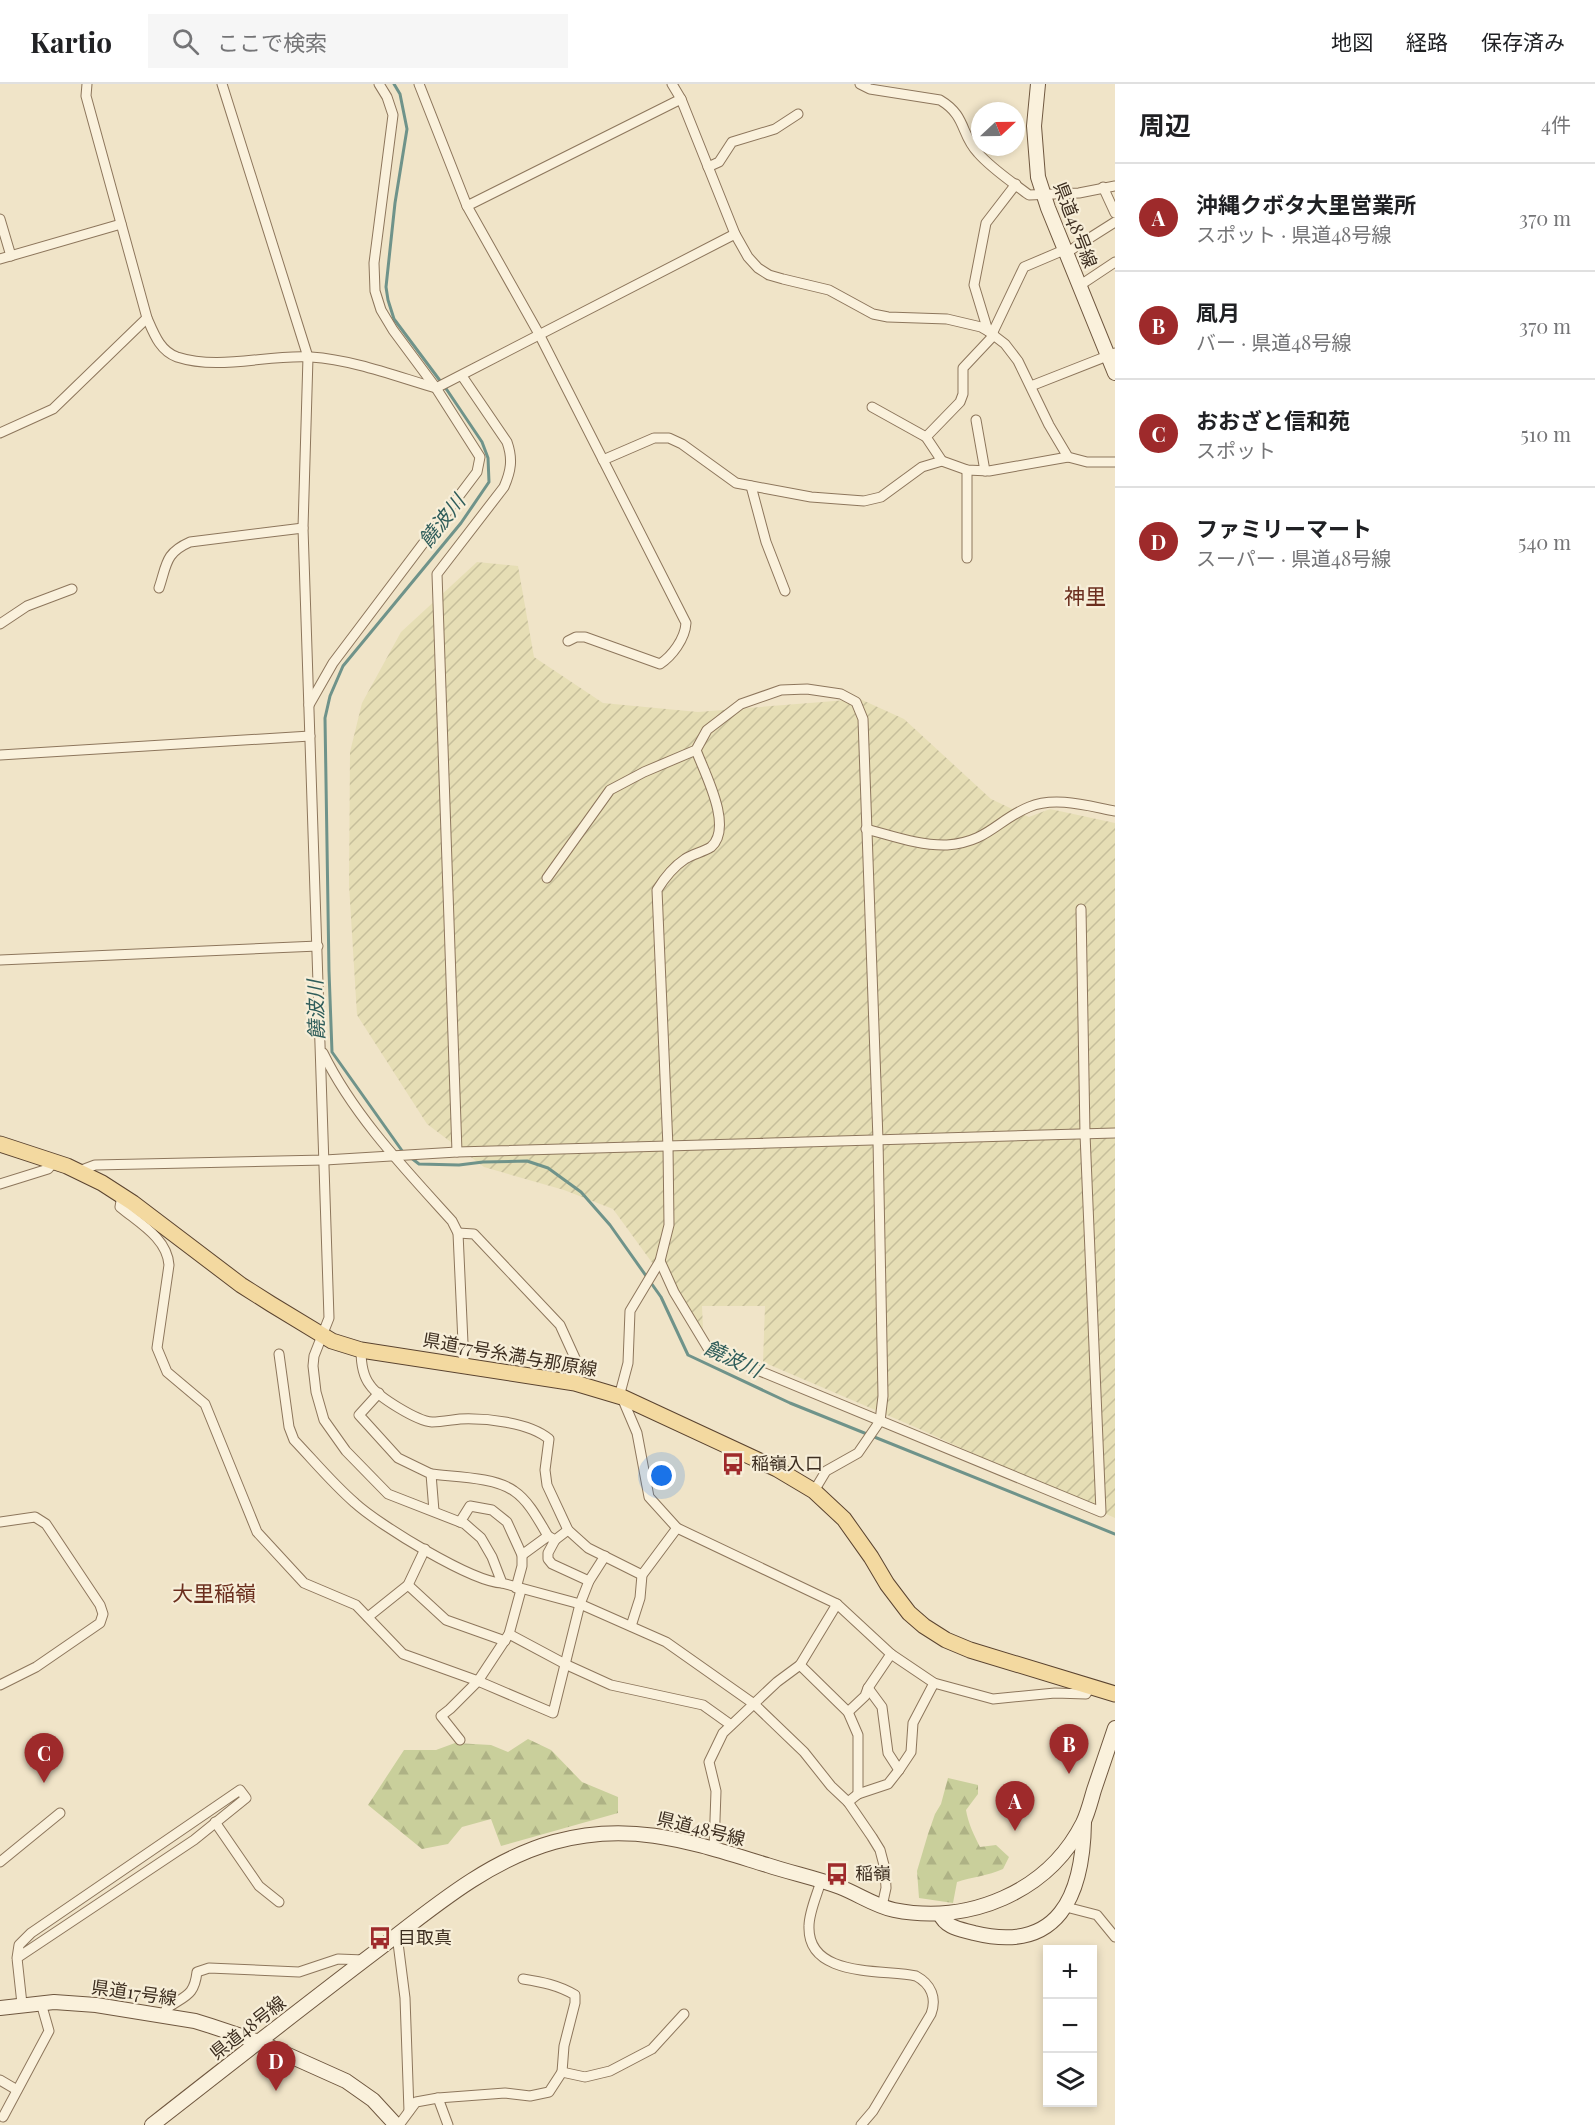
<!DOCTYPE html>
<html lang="ja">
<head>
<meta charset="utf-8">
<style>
  :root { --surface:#fff; --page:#f6f6f6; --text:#202124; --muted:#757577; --line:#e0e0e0; --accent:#9e2a2b }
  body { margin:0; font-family:"Playfair Display","Noto Sans JP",serif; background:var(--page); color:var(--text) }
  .controls { position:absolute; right:18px; bottom:18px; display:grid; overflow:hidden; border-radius:0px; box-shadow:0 3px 9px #0003 }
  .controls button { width:54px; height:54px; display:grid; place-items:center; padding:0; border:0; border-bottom:2px solid var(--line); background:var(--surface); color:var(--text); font:30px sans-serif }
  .compass { position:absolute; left:971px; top:18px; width:54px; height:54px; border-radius:50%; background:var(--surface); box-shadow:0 3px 9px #0003; rotate:68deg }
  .you { position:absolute; left:662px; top:1392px; width:21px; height:21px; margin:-15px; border:4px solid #fff; border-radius:50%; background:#1a73e8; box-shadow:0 0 0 9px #1a73e833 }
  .badge { display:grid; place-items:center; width:39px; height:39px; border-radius:50%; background:var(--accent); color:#fff; font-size:20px; font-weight:700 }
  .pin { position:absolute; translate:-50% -50px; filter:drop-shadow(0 2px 3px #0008) }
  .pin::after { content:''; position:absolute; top:32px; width:21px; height:18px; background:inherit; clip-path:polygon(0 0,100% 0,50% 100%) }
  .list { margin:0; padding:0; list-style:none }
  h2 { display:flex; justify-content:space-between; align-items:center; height:78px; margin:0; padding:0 24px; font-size:26px }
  h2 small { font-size:20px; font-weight:400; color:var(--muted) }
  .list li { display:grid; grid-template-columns:39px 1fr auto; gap:18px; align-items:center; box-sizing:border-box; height:108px; padding:0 24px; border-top:2px solid var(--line) }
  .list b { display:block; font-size:22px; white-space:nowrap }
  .list p { margin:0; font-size:20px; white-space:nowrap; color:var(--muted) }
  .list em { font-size:20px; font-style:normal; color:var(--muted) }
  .icon { flex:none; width:33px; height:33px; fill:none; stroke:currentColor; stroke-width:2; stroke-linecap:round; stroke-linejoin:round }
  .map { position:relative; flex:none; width:1115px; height:2041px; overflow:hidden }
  header { display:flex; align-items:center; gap:36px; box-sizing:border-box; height:84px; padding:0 30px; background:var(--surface); border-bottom:2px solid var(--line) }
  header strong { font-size:28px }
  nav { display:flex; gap:33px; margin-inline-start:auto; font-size:21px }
  .search { width:420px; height:54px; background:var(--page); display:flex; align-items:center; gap:15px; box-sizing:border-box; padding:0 21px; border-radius:0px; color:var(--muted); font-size:22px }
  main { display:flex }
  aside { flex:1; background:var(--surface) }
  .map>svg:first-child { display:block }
  .farmland { fill:url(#farmland-furrows) }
  .forest { fill:url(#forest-firs) }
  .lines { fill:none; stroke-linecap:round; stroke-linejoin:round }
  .stream { stroke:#6f938a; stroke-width:3 }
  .street-casing { stroke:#8d765c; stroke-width:11 }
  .secondary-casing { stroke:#6f573f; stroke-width:16 }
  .primary-casing { stroke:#5b4430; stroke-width:17 }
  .street { stroke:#faf1dc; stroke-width:9 }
  .secondary { stroke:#faf1dc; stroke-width:14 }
  .primary { stroke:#f3d9a0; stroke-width:15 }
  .labels { text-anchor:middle; stroke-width:4.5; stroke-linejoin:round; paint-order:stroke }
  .street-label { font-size:18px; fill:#3d2e20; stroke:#f7eed8 }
  .poi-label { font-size:18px; fill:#3d2e20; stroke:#f7eed8; text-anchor:start }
  .water-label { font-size:20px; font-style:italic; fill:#2f5d5a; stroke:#f7eed8 }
  .quarter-label { font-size:21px; fill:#6b2e1e; stroke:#f7eed8 }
</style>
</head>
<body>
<header>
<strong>Kartio</strong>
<div class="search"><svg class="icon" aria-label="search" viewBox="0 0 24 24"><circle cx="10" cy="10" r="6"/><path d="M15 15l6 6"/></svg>ここで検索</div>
<nav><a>地図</a><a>経路</a><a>保存済み</a></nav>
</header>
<main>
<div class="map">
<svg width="1115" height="2041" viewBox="0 0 1115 2041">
  <defs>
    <pattern id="farmland-furrows" width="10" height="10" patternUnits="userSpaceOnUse" patternTransform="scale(1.5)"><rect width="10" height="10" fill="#e6deb5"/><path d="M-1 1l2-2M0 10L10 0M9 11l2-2" fill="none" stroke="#c6bf9b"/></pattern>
    <pattern id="forest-firs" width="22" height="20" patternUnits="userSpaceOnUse" patternTransform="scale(1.5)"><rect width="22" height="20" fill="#c9cf9b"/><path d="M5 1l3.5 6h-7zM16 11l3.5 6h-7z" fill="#aeb285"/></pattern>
  </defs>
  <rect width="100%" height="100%" fill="#f0e4c8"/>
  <polygon class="farmland" points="477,478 518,482 534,573 603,619 698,628 860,615 904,635 991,715 1029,733 1050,725 1115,739 1115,1434 915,1343 763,1278 765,1222 702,1222 703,1245 672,1206 613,1125 564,1106 484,1083 427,1040 357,931 349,801 350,668 362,619 401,548"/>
  <g class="forest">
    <polygon points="528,1655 551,1666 582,1698 618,1713 618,1729 501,1762 491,1735 462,1743 448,1760 422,1765 368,1721 404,1666 436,1666 455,1659 491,1661 508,1668"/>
    <path d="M948,1694L978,1701V1710L966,1726C968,1739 974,1751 980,1763L996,1761L1009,1773L1003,1785C988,1792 972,1793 957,1798L953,1819L919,1814L917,1787L928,1750L935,1730L941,1720Z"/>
  </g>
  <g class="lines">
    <g class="stream">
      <polyline points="394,0 400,10 407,45 395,119 386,203 388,216 394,235 447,306 482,358 488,374 489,398 461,439 343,582 330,612 325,634 329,887 332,968 403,1068"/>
      <polyline points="410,1073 419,1080 459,1081 483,1078 527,1077 548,1084 581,1108 610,1141 661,1213 688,1271 790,1319 1115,1450"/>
    </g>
    <g class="street-casing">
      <g id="street">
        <path d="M87,0L86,12L147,234C154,250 160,267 177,273C220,287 267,270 311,273C354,276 395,292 436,304L735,150"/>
        <polyline points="222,0 308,273 303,444 329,1234 314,1272 313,1282 316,1308 324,1336 346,1367 388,1410 465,1440 481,1454 492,1473 502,1499 580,1520 666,1558 754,1620 804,1668 831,1702 848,1718 872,1753 880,1766 885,1785 886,1804 882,1822"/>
        <path d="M419,0L467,122L539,250L686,539C685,555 672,572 660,580L585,553H576L568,557"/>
        <polyline points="672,0 681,15 735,150 748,173 758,184 769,191 783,195 829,206 873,230 888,233 947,235 981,243 988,247 1005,260 1018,277 1049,341 1068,373 1087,378 1115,378"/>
        <path d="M860,0L870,5L940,16C967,32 960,50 978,69C992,85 1012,98 1029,111L1079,109L1115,102"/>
        <polyline points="708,83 719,78 732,58 775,45 798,30"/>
        <polyline points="1103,103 1115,129"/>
        <polyline points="467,122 681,15"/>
        <polyline points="0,135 11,172"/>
        <polyline points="1066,169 1115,138"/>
        <polyline points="0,175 121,140"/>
        <polyline points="1079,202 1115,178"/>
        <polyline points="988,247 974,201 986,139 1016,100"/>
        <polyline points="992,250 1024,183 1064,166"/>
        <polyline points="1031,302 1115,269"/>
        <polyline points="872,323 926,353 942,377"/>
        <polyline points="976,336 985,387"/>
        <polyline points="0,349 53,325 147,234"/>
        <polyline points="926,353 960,318 963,310 963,284 994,251"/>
        <polyline points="603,376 654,354 669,354 682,360 736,399 811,413 864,417 881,413 922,383 942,377 967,386 989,387 1068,373"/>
        <polyline points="751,402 766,458 785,507"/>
        <polyline points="967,474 967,386"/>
        <path d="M159,504C167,480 165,469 190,458L303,444"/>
        <polyline points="0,540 27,522 72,505"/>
        <polyline points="309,621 333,579 477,388 480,373 436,304 393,246 381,226 375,207 374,179 393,31 387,13 379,0"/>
        <path d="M696,666C704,688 734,743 711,763C703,768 693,770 685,775C673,783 665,793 657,806L668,1063L669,1141L660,1177L630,1227L628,1279L620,1309L637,1349L649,1413L677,1444L837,1520L891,1570L934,1599L993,1615L1055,1609L1086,1610L1090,1603"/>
        <polyline points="0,671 310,652"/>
        <path d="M866,745C893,752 920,762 947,761C988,758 997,736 1029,723C1055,712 1088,722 1115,727"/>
        <polyline points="547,794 610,706 644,688 696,666 707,646 741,620 781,606 807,605 841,610 856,618 863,635 878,1056 883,1312 880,1337 858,1369 826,1387 814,1407"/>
        <polyline points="0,876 318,862"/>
        <path d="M323,969C354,1032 405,1085 452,1137L458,1149L464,1281"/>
        <path d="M457,1068L437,490L504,403C511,387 513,375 507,358L462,292"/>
        <polyline points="79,1087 95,1081 325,1076 457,1068 1115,1049"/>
        <polyline points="0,1100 48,1085 54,1078"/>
        <path d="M122,1111L120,1123C139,1139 167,1154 169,1181L157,1264L167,1288L205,1320L257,1448L304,1499L356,1521L403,1570L478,1597L509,1550L521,1506"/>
        <polyline points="458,1149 474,1150 560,1241 575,1274 575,1299"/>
        <polyline points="660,1177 674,1208 709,1266 1101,1428 1085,1050 1081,825"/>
        <path d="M361,1266C361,1278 362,1291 370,1301C378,1313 417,1337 432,1338C441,1338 451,1336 460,1335C485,1334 529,1338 549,1355L545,1386L547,1401L568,1446L588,1464L642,1491"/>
        <path d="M279,1270L289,1343L294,1356C314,1377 333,1400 355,1419C379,1441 472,1498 502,1499"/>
        <polyline points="379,1309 359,1331 398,1374 431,1390 434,1427"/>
        <path d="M431,1390C455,1393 495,1393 514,1407C529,1417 539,1437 548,1452"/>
        <polyline points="0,1438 35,1433 46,1440 100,1521 103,1530 100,1539 36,1583 0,1601"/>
        <polyline points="460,1438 470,1422 492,1426 507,1438 522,1471 522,1482 516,1504"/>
        <polyline points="555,1456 548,1469 548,1475 552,1480 589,1497"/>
        <polyline points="522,1471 548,1452 555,1456 568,1446"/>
        <polyline points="408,1501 446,1536 505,1557"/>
        <polyline points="368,1533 408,1501 425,1465"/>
        <polyline points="631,1542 640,1514 642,1491 677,1444"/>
        <polyline points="509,1550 567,1581 611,1601 703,1621 731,1641"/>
        <polyline points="800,1581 848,1628 858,1651 858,1710"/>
        <polyline points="868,1604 882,1623 888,1669 899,1686"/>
        <polyline points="848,1628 865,1612 868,1604 891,1570"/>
        <polyline points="460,1656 441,1632 450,1625 478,1597 553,1629 580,1520 589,1497 605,1472"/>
        <polyline points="848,1718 858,1710 888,1700 899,1686 911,1668 913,1639 934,1599"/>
        <polyline points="215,1738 259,1802 279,1818"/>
        <polyline points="714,1764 716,1707 709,1678 723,1649 777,1598 800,1581 837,1520"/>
        <polyline points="0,1778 60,1729"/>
        <path d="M821,1797C817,1811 809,1828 809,1842C807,1894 882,1885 916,1892C931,1900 937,1914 931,1930L873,2027L861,2041"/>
        <polyline points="1066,1823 1097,1831 1115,1853"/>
        <polyline points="397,1851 405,1914 409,2027"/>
        <polyline points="17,1874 194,1756 246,1714 240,1706 31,1849 19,1861 17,1874 22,1920"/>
        <path d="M523,1895C542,1898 558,1901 575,1911V1919L564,1962L562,1988"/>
        <path d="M164,1932L166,1925C185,1911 194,1913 197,1888L209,1884L299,1888L338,1875L364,1876"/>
        <polyline points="0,1996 17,2006"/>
        <polyline points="438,2014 448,2041"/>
        <polyline points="3,2033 49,1947 41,1919"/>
        <polyline points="399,2041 416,2018 438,2014 505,2009 530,2012 549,2008 562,1988 585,1993 610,1987 652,1965 684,1930"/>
      </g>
    </g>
    <g class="secondary-casing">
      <g id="secondary">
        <polyline points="1038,0 1034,42 1038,93 1048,124 1115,289"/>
        <path d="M940,1830C946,1844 960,1845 974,1849C1059,1870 1083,1811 1084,1738"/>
        <polyline points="0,1924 54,1918 96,1921 195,1937 211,1942 259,1958 346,1997 373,2016 396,2041"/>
        <path d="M152,2041C226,1983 300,1925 375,1868C430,1826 486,1777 554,1758C632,1736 694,1759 767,1781C791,1789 816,1794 840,1803C858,1810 875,1822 894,1826C969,1841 1048,1808 1083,1739C1088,1729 1091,1716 1094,1706C1101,1685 1108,1665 1115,1644"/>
      </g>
    </g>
    <g class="primary-casing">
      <polyline id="primary" points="0,1060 67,1082 102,1099 133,1119 241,1201 271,1220 332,1257 361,1266 575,1299 622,1313 777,1385 814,1407 844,1435 871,1473 887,1500 909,1529 924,1542 946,1556 970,1566 1115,1610"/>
    </g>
    <use href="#street" class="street"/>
    <use href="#secondary" class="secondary"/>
    <use href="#primary" class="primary"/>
  </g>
  <defs>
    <g id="bus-bare" transform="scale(1.8)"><path d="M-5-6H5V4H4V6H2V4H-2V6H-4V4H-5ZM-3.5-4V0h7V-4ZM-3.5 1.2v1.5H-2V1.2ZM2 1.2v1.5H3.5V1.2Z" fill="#9e2a2b" stroke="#f7eed8" stroke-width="2.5" paint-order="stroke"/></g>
  </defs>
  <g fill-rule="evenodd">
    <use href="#bus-bare" x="733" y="1380"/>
    <use href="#bus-bare" x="837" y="1790"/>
    <use href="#bus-bare" x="380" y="1854"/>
  </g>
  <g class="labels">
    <g class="street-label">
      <text transform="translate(1075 141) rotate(69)" y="6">県道48号線</text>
      <text transform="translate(510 1271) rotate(10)" y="6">県道77号糸満与那原線</text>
      <text transform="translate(701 1745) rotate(14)" y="6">県道48号線</text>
      <text transform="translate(134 1909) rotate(8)" y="6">県道17号線</text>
      <text transform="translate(248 1944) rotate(-38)" y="6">県道48号線</text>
    </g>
    <g class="poi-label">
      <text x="751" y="1386">稲嶺入口</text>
      <text x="855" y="1796">稲嶺</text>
      <text x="398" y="1860">目取真</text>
    </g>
    <g class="water-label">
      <text transform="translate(442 437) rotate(-52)" y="7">饒波川</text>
      <text transform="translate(316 926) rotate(-92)" y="7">饒波川</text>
      <text transform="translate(733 1275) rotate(25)" y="7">饒波川</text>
    </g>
    <g class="quarter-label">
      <text x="1085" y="520">神里</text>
      <text x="214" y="1517">大里稲嶺</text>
    </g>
  </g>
</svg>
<div class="controls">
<button>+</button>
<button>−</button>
<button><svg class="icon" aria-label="layers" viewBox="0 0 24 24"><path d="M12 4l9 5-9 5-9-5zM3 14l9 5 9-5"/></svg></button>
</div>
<svg class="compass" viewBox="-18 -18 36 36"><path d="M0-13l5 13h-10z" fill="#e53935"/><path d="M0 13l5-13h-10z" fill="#757577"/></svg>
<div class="you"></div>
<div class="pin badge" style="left:1015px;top:1747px">A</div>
<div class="pin badge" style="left:1069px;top:1690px">B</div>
<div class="pin badge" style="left:44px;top:1699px">C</div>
<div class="pin badge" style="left:276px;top:2007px">D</div>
</div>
<aside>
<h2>周辺<small>4件</small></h2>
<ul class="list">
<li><span class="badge">A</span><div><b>沖縄クボタ大里営業所</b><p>スポット · 県道48号線</p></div><em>370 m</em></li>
<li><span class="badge">B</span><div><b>凮月</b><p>バー · 県道48号線</p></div><em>370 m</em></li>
<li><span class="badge">C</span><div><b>おおざと信和苑</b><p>スポット</p></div><em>510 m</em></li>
<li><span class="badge">D</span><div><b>ファミリーマート</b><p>スーパー · 県道48号線</p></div><em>540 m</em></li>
</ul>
</aside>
</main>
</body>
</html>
